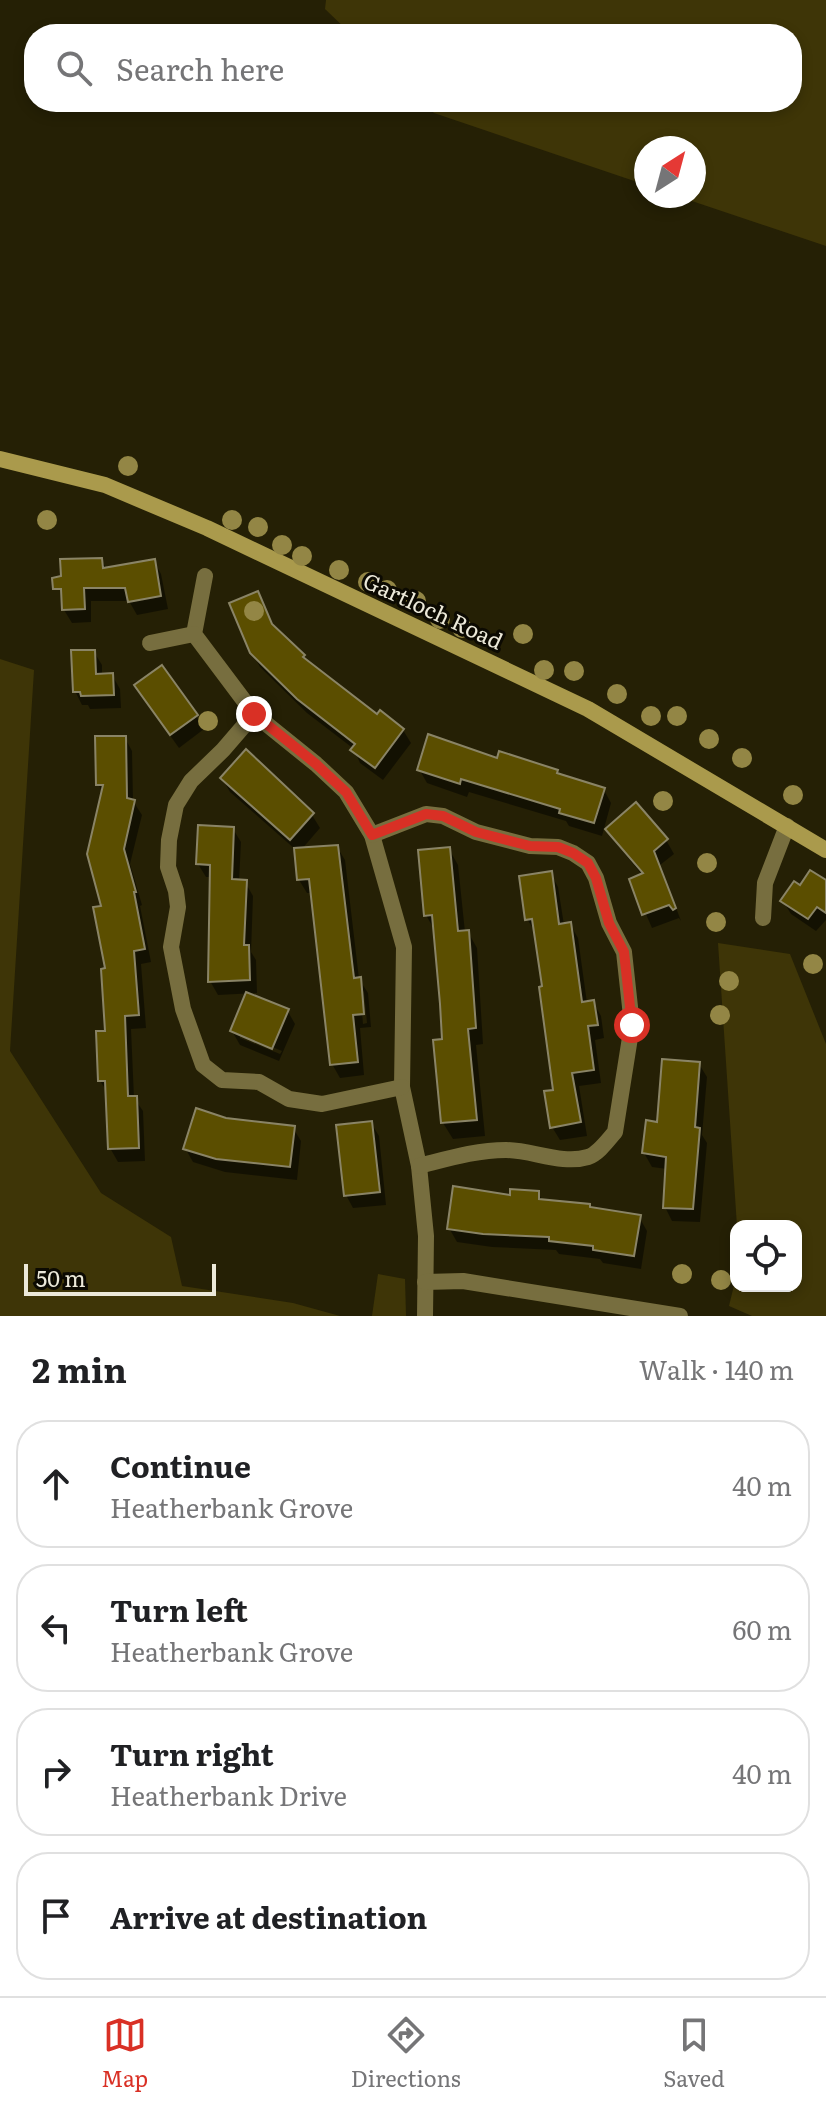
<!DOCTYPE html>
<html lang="en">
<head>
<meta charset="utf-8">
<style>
  :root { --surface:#fff; --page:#f6f6f6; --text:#202124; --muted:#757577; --line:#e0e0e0; --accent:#d93025 }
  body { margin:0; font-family:Literata,serif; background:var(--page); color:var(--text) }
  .controls { position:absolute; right:24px; bottom:24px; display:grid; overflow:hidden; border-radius:16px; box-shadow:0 4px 12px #0003 }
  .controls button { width:72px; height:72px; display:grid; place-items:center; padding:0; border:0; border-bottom:2px solid var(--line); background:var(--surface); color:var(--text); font:40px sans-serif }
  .compass { position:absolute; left:634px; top:136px; width:72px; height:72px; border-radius:50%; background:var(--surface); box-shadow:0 4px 12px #0003; rotate:36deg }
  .scale { position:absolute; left:24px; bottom:20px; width:192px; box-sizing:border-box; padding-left:8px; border:4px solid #ece9d9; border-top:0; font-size:22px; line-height:28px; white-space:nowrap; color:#ece9d9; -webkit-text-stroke:6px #0c0a02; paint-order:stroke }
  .stop { position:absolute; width:24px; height:24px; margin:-18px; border:6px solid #d93025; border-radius:50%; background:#fff }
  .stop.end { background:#d93025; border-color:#fff; box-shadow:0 2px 8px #0008 }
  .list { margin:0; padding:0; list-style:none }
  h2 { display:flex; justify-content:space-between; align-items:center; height:104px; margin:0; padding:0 32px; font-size:34px }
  h2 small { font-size:26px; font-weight:400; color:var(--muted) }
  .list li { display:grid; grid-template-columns:52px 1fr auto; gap:24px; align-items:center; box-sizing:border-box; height:128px; margin:0 16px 16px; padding:0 16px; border:2px solid var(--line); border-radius:32px }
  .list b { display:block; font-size:30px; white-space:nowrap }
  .list p { margin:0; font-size:26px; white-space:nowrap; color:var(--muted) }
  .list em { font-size:26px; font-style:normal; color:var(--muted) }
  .icon { flex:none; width:44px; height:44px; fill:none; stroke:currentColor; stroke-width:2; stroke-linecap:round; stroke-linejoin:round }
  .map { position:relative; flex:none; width:826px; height:1316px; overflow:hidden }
  .search { position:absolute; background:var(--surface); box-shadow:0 4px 12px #0003; left:24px; right:24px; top:24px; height:88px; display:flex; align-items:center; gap:20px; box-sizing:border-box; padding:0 28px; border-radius:32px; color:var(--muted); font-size:30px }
  .sheet { height:680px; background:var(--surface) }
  nav { display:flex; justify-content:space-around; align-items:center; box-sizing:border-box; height:112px; border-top:2px solid var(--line); background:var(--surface); font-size:22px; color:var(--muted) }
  nav a { display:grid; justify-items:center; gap:4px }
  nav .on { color:var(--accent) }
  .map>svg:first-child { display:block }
  .green { fill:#3e3507 }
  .shadow { fill:#0007; fill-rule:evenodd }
  .building { fill:#5b4e00; stroke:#8a8466; stroke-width:2 }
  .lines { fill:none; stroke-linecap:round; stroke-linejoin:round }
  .minor { stroke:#776e3f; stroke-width:16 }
  .secondary { stroke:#aa9a4c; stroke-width:16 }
  .tree { fill:#938645 }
  .route { stroke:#d93025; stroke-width:10 }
  .labels { text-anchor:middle; stroke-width:6; stroke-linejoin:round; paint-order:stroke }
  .street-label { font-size:22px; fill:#ece9d9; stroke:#0c0a02 }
</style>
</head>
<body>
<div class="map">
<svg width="826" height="1316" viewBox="0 0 826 1316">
  <rect width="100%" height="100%" fill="#252005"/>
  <g class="green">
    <polygon points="326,0 826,0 826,246 677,196 694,196 694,148 646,148 646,185 434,113 422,102 792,102 792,34 351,34 325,9"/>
    <polygon points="0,659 34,670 10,1051 101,1193 171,1237 182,1286 293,1303 340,1316 0,1316"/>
    <polygon points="718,943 790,954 826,1044 826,1316 752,1316 729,1306 736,1277 736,1286 796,1286 796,1226 737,1226"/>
    <polygon points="378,1274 405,1279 406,1316 372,1316"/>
  </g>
  <g class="shadow">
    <polygon points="101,560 107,569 154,561 161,574 168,609 137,615 129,601 91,601 91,622 72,623 64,610"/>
    <polygon points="257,593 274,628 307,663 377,717 403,730 411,743 383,780 360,763 354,749 307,713 260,667 252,652"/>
    <polygon points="94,652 102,665 102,676 112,675 120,689 121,708 90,709 88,705 82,705 75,691"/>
    <polygon points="144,699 196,716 204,729 179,748"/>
    <polygon points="125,738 132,751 133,801 142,815 130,864 142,905 140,906 151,962 141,964 146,1028 131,1029 134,1098 143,1111 145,1161 118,1162 110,1148 108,1093 100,1081 107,1033 108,970 104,907 103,793 98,784"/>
    <polygon points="498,761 556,771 559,776 604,790 611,803 602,836 569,826 566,821 469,792 467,797 427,783 419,769"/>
    <path d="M222,778L312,815L320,828L301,850L337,847L345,860L359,979L368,993L371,1027L360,1028L364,1075L340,1078L332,1064L313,893H307L299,880L296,850L230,792ZM360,987L364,992L367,1023L363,1024Z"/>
    <polygon points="233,829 241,842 239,882 245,882 253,896 251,952 256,960 257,993 218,995 210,981 212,877 206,877 198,864"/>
    <polygon points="607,829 666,840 674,854 660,865 681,921 679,918 652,928 631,880 643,876 615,842"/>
    <polygon points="449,849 458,865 465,932 468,932 477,948 483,1044 476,1045 485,1136 453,1139 443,1123 435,1042 444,1041 435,931 426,915"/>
    <polygon points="551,874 558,887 564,925 570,924 578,938 587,1003 593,1002 601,1016 604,1038 595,1040 601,1083 579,1086 587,1136 560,1140 552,1127 555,1091 536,933 527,919"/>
    <polygon points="826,883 826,920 816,931 791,914 783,901 801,888"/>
    <path d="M287,1010L295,1024L279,1061L240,1045L232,1031ZM240,1034L282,1051L280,1054L240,1038Z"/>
    <polygon points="699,1064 707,1077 702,1135 707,1143 700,1222 672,1221 665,1207 667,1169 652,1167 644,1153 659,1124"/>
    <polygon points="226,1120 293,1128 301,1141 297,1180 225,1172 193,1162 185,1148"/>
    <polygon points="371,1123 379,1136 386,1205 353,1208 346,1195"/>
    <polygon points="538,1193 543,1201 639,1217 647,1231 641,1269 603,1263 600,1259 559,1254 556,1250 492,1247 457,1242 449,1228 512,1197"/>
  </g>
  <g class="building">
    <polygon points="102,558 103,568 155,559 161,596 128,602 125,588 84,588 85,609 62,610 61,589 53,589 52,578 61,576 60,559"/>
    <polygon points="258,591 272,624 305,655 303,657 377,714 380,710 404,729 375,768 350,750 355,744 297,699 250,653 229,603"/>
    <polygon points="71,650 95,650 96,674 113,673 114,695 81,696 80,692 73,692"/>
    <polygon points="162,665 198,715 170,735 134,685"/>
    <polygon points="428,734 497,758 499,751 558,770 557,773 605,788 594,823 559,813 560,809 461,779 460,784 417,770"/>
    <polygon points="95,736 126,736 127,798 135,800 124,849 136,892 134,892 145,949 134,951 139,1015 125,1016 128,1096 137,1096 139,1148 108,1149 105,1081 98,1081 96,1031 105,1031 101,969 105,968 93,907 101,906 87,854 103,785 96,785"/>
    <polygon points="246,749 314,813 290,840 220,778"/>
    <polygon points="636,802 668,839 654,851 676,908 673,910 669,905 642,915 629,879 643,873 605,829"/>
    <polygon points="198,825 234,827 232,879 247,880 244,945 249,945 250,980 208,982 210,865 196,864"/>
    <polygon points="338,845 354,978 361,977 364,1014 353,1015 358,1062 330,1065 309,879 297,880 294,848"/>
    <polygon points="450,847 458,931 469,930 476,1028 468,1029 477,1120 441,1123 433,1040 442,1039 440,1004 432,915 424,916 418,850"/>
    <polygon points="810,870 826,880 826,913 817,907 808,919 780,901 794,881 800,885"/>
    <polygon points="552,871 559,924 571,922 582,1002 594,1000 598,1025 588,1026 594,1070 572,1073 581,1122 550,1128 544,1091 553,1090 539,987 542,986 532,919 525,920 519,876"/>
    <polygon points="246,992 289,1009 272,1049 230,1031"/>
    <polygon points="662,1059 700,1062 695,1127 700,1128 693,1209 663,1208 666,1157 642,1153 646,1120 657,1122"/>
    <polygon points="196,1108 226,1118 295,1126 290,1167 216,1159 183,1149"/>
    <polygon points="372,1121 380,1192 344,1196 336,1125"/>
    <polygon points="453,1186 510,1195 510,1189 539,1191 539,1199 590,1204 590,1207 641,1215 634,1256 593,1250 593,1246 549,1241 549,1237 483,1234 447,1229"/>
  </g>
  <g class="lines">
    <g class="minor">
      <polyline points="205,576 194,634 254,714 316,764 346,792 372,835 404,947 402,1087 419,1166 426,1236 425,1316"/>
      <polyline points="150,643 194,634"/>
      <polyline points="254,714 223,750 191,781 176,805 169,840 168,867 176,891 178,907 171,947 183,1009 203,1065 222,1080 259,1082 289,1099 322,1104 402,1087"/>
      <path d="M372,835L426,814L443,816L476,832L530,846L558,847L573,853L588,863L596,878L609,923L624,952L632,1025L615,1132C608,1140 598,1154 588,1157C562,1165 532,1150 506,1150C476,1150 447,1159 419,1166"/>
      <polyline points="763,918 765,883 787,826"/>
      <polyline points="425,1282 463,1281 680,1316"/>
    </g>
    <polyline class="secondary" points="0,459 105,485 207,528 588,709 826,850"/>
  </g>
  <g class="tree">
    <circle cx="128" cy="466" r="10"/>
    <circle cx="47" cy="520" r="10"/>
    <circle cx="232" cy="520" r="10"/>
    <circle cx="258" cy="527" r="10"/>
    <circle cx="282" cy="545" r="10"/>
    <circle cx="302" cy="556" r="10"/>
    <circle cx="339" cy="570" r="10"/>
    <circle cx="368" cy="582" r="10"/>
    <circle cx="387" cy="590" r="10"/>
    <circle cx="416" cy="601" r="10"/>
    <circle cx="254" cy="611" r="10"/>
    <circle cx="440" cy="619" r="10"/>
    <circle cx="462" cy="628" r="10"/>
    <circle cx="523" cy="634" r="10"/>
    <circle cx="544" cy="670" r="10"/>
    <circle cx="574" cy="671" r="10"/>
    <circle cx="617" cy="694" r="10"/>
    <circle cx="651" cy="716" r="10"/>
    <circle cx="677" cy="716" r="10"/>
    <circle cx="208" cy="721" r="10"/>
    <circle cx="709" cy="739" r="10"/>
    <circle cx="742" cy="758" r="10"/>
    <circle cx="793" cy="795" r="10"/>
    <circle cx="663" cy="801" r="10"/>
    <circle cx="707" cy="863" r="10"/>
    <circle cx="716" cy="922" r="10"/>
    <circle cx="813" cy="964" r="10"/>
    <circle cx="729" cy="981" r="10"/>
    <circle cx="720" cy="1015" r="10"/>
    <circle cx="682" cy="1274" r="10"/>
    <circle cx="721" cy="1280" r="10"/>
  </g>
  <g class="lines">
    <polyline class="route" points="254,714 316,764 346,792 372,835 426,814 443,816 476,832 530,846 558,847 573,853 588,863 596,878 609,923 624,952 632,1025"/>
  </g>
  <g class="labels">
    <g class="street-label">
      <text transform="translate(433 611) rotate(25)" y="8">Gartloch Road</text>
    </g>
  </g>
</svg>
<div class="controls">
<button><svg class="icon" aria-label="locate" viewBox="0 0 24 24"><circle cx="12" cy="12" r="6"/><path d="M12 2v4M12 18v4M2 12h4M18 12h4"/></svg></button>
</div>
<svg class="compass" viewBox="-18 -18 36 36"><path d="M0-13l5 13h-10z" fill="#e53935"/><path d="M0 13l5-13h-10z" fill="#757577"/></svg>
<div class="scale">50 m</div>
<div class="stop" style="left:632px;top:1025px"></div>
<div class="stop end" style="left:254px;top:714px"></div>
<div class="search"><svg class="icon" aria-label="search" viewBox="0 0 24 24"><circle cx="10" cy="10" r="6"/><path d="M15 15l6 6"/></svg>Search here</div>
</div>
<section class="sheet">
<h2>2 min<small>Walk · 140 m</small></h2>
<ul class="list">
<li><svg class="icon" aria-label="ahead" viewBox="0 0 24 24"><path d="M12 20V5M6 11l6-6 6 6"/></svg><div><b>Continue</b><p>Heatherbank Grove</p></div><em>40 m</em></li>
<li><svg class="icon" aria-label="left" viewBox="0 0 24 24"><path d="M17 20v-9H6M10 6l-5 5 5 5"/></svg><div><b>Turn left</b><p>Heatherbank Grove</p></div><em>60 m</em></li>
<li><svg class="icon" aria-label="right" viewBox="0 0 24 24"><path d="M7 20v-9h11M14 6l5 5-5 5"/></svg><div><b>Turn right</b><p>Heatherbank Drive</p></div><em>40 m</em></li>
<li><svg class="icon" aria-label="arrive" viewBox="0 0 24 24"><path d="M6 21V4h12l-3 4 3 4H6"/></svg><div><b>Arrive at destination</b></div></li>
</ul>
</section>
<nav>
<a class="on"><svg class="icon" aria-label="map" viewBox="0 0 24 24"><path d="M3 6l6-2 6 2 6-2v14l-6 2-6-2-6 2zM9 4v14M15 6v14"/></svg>Map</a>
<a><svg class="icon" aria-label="directions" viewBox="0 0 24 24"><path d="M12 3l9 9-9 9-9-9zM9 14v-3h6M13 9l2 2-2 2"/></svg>Directions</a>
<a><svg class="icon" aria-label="saved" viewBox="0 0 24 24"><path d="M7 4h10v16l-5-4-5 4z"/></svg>Saved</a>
</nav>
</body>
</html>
